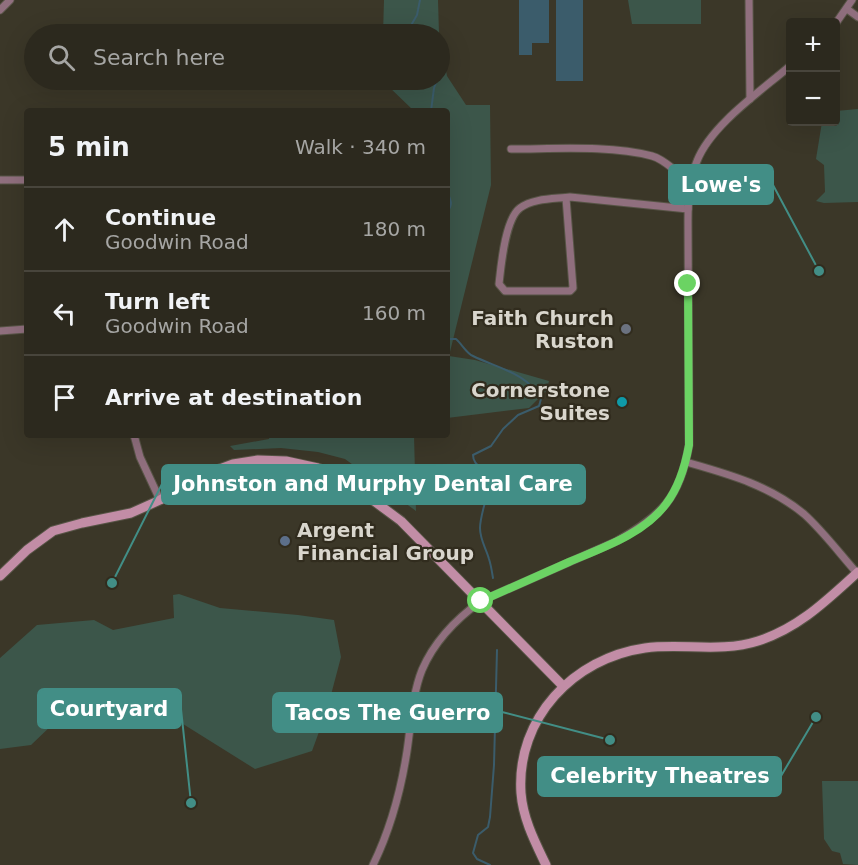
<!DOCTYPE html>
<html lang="en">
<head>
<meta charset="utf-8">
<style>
  :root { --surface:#2c291e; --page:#38352b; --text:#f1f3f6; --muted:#a6a6a4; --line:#48453c }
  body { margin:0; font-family:"DejaVu Sans",sans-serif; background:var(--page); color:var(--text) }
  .controls { position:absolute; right:18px; top:18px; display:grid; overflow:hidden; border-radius:6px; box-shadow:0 6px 24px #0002 }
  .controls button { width:54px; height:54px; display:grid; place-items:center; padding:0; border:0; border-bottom:2px solid var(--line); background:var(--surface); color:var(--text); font:30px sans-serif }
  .stop { position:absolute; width:18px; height:18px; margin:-14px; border:4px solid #6bd363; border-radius:50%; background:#fff }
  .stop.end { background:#6bd363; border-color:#fff; box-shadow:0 2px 6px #0008 }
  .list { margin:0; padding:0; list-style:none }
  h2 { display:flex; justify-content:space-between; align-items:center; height:78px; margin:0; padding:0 24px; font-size:26px }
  h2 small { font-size:20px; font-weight:400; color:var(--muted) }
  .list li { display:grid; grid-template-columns:39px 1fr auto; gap:18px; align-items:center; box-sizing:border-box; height:84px; padding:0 24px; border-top:2px solid var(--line) }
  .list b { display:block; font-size:22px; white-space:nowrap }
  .list p { margin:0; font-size:20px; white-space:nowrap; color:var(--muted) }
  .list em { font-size:20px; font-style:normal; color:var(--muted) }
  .icon { flex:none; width:33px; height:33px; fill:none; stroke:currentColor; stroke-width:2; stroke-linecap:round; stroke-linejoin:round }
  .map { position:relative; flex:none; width:858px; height:865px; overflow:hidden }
  .search { position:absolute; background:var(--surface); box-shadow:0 6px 24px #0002; left:24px; top:24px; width:426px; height:66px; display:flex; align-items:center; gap:15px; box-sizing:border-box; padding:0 21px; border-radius:33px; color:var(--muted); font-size:22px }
  .panel { position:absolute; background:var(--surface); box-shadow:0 6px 24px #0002; left:24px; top:108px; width:426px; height:330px; border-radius:6px }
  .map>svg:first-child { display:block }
  .green { fill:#3c564a }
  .water { fill:#3b5c6b }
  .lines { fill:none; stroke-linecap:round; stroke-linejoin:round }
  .stream { stroke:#3b5c6b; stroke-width:2 }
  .street-casing { stroke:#575446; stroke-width:9 }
  .secondary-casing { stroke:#575446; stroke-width:11 }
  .street { stroke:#906f7e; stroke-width:7 }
  .secondary { stroke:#c28da6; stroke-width:9 }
  .route { stroke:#6bd363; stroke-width:8 }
  .worship-dot { fill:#6b7280; stroke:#312c1e; stroke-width:2 }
  .culture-dot { fill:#0f9aa8; stroke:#312c1e; stroke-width:2 }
  .service-dot { fill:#5c6f8a; stroke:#312c1e; stroke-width:2 }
  .labels { text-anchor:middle; stroke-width:4.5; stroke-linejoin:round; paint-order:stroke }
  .poi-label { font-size:20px; font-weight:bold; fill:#d9d6cd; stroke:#312c1e; text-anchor:end }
  .leader { fill:none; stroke:#428e86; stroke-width:2 }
  .callout-dot { fill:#428e86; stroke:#312c1e; stroke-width:2 }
  .callout { fill:#428e86; stroke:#428e86; stroke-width:2 }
  .callout-label { font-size:21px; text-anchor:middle; font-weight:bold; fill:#fff }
</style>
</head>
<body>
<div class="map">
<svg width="858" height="865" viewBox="0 0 858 865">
  <rect width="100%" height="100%" fill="#3b3728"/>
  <g class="green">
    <polygon points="384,0 438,0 439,34 383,34"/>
    <polygon points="628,0 701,0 701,24 632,24"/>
    <polygon points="440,39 447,76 466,105 490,105 491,185 449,356 475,360 549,381 546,391 529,408 447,418 447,111 414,111 387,85 387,80 440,80"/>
    <polygon points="858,109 858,202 824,203 816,201 825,192 824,165 816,159 822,122 836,122 836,111"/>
    <polygon points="270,435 414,435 416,511 345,459 318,452 281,448 234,450 230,446 269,439"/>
    <polygon points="179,594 220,608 298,615 334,620 341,657 327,710 312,751 255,769 127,689 76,702 31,745 0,749 0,658 37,625 94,620 113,630 174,618 173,595"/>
    <polygon points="822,781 858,781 858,865 843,864 840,853 832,851 824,839"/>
  </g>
  <g class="water">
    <polygon points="519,0 549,0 549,43 532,43 532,55 519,55"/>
    <rect x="556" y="0" width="27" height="81"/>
  </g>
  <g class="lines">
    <g class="stream">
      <polyline points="406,34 417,15 420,0"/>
      <polyline points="431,111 434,88 437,80"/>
      <path d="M447,191C450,199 454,205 447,211"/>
      <path d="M447,339H456C462,344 466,353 473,356C497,368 528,373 541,399L539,406L518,415L503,429L491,446L473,455C473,466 485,468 488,477C491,490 480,513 480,528C480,540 486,548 489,559C491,565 492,572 493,578"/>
      <polyline points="490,865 477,859 473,853 478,835 488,827 490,817 494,765 497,650"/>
    </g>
    <g class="street-casing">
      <g id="street">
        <polyline points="749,0 750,99"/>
        <polyline points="847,9 858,17"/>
        <polyline points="0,10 10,0"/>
        <polyline points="836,23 852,0"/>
        <path d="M511,149C555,149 610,145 652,156C667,160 677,175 691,181"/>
        <polyline points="0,180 27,180"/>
        <path d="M566,198L573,288L570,291H505L499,284C501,266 505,219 520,208C533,198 555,199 570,197L688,209"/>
        <polyline points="0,331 27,329"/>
        <polyline points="134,435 140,457 160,500"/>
        <path d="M686,462C728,474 769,485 804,514C823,531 840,554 857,573"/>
        <path d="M373,865C390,830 401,790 407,751C411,725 412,695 422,670C434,642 456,619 481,601L617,541C662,515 680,498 689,445L688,221C688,201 689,180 697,161C711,125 761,91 790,66"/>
      </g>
    </g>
    <g class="secondary-casing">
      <g id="secondary">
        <polyline points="0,576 27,550 53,531 82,523 131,513 160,500 209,473 233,464 258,460 286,461 318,468 347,481 401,521 563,686"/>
        <path d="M546,865C535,842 523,819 521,793C516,718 574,658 645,648C682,643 721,653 758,641C799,628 827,600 858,572"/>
      </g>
    </g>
    <use href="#street" class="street"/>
    <use href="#secondary" class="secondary"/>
  </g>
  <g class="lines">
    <path class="route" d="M481,601C510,588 539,575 569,562C602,548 644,534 666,504C679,487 685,467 689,445L688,284"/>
  </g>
  <circle class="worship-dot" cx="626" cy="329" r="6"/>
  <circle class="culture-dot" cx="622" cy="402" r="6"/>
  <circle class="service-dot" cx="285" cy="541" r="6"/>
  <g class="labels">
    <g class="poi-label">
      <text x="614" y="325">Faith Church<tspan x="614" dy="23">Ruston</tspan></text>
      <text x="610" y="397">Cornerstone<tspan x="610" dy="23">Suites</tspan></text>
      <text x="297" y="537" text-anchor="start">Argent<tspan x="297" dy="23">Financial Group</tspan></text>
    </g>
  </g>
  <path class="leader" d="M819 271L773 185M112 583L162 484M191 803L181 709M610 740L502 712M816 717L781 776"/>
  <g class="callout-dot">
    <circle cx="819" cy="271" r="6"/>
    <circle cx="112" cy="583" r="6"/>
    <circle cx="191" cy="803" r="6"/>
    <circle cx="610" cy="740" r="6"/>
    <circle cx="816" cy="717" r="6"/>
  </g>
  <g class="callout">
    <rect x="669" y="165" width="104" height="39" rx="6"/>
    <rect x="162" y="465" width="423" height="39" rx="6"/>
    <rect x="38" y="689" width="143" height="39" rx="6"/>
    <rect x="273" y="693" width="229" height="39" rx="6"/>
    <rect x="538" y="757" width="243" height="39" rx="6"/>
  </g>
  <g class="callout-label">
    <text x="721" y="192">Lowe's</text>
    <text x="373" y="491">Johnston and Murphy Dental Care</text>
    <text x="109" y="716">Courtyard</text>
    <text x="388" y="720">Tacos The Guerro</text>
    <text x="660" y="783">Celebrity Theatres</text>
  </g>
</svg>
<div class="controls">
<button>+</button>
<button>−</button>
</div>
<div class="stop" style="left:481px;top:601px"></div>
<div class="stop end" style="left:688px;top:284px"></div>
<div class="search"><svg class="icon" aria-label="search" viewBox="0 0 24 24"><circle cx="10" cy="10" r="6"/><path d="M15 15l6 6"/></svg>Search here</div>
<section class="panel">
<h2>5 min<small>Walk · 340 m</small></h2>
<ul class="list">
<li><svg class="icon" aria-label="ahead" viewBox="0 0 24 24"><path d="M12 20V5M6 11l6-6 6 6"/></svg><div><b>Continue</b><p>Goodwin Road</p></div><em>180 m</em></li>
<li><svg class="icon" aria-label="left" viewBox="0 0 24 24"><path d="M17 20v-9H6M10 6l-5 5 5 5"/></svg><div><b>Turn left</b><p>Goodwin Road</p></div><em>160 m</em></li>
<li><svg class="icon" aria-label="arrive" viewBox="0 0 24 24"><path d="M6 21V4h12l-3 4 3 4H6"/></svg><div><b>Arrive at destination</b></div></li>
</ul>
</section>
</div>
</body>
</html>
